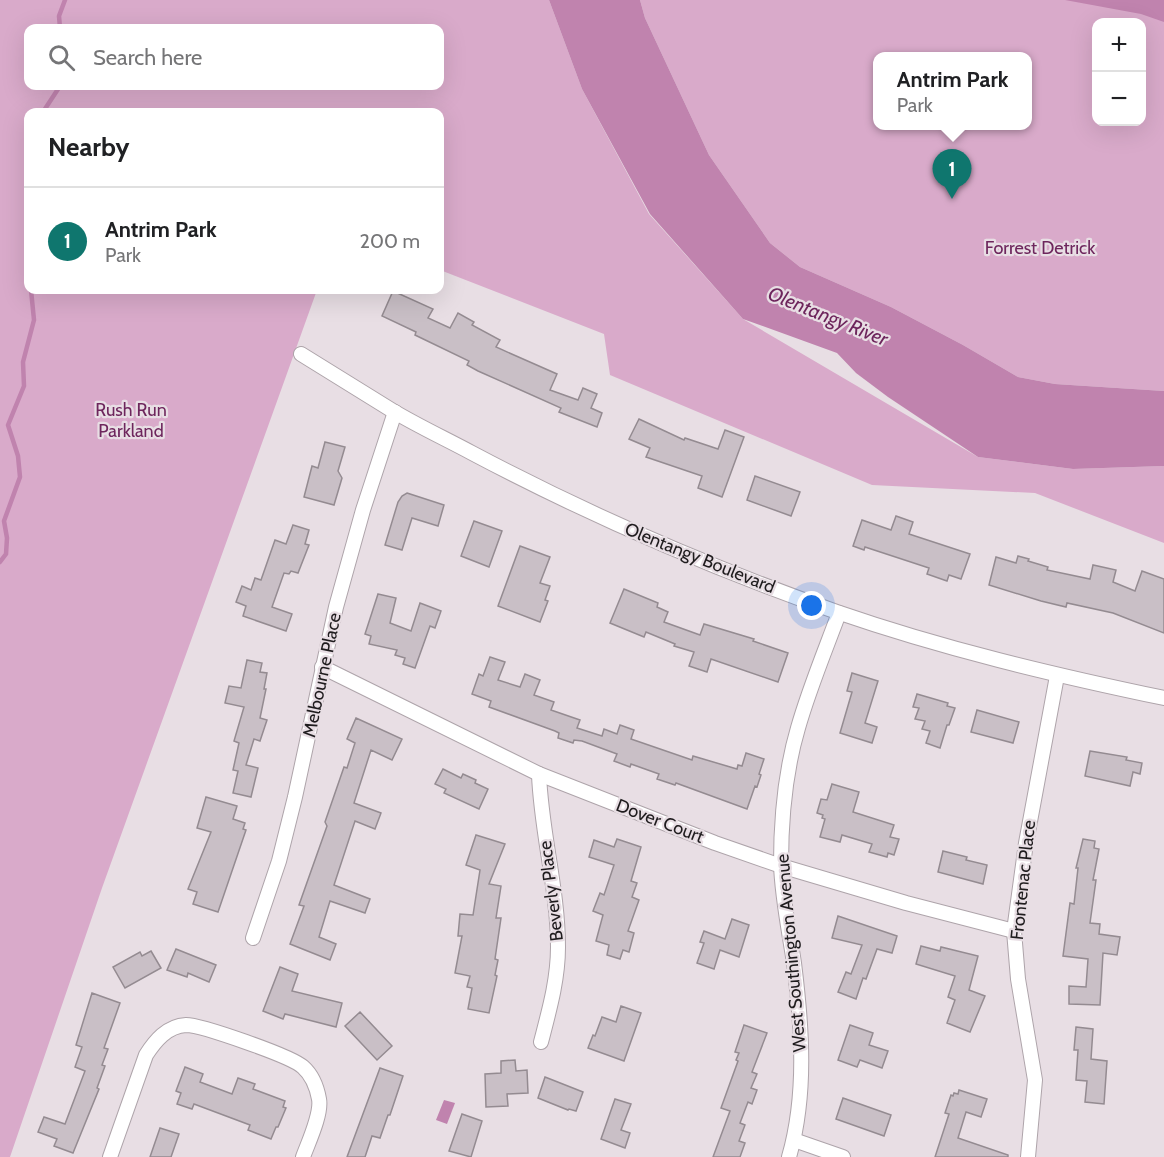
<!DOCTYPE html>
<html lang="en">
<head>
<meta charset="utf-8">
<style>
  :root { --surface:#fff; --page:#f2f2f2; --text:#202124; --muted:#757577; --line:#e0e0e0; --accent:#0f766e }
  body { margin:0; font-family:Cabin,sans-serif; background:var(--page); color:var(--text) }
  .controls { position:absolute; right:18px; top:18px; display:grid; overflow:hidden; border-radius:12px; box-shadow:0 6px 24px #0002 }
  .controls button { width:54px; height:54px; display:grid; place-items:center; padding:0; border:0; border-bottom:2px solid var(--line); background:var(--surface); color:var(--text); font:30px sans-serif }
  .you { position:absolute; left:812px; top:606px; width:21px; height:21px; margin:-15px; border:4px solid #fff; border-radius:50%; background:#1a73e8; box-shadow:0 0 0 9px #1a73e833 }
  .badge { display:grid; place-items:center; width:39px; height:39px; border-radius:50%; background:var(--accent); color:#fff; font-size:20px; font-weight:700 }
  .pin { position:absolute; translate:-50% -50px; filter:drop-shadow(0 2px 3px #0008) }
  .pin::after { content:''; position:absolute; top:32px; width:21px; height:18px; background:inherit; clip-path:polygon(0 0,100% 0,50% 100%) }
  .popup { position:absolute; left:873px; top:52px; width:159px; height:78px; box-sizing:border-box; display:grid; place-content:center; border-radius:12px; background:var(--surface); filter:drop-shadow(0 2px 4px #0005); font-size:20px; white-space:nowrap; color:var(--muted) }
  .popup b { font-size:22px; color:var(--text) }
  .popup::after { content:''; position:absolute; left:50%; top:100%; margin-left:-12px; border:12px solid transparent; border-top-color:var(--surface) }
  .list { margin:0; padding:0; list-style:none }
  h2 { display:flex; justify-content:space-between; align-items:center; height:78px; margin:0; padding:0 24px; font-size:26px }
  h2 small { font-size:20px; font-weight:400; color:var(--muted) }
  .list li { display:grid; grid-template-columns:39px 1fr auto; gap:18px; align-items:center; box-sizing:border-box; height:108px; padding:0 24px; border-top:2px solid var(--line) }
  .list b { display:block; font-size:22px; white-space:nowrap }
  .list p { margin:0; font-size:20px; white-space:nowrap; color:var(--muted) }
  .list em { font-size:20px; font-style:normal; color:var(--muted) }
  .icon { flex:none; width:33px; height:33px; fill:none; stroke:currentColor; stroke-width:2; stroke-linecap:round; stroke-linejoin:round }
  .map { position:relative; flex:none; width:1164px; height:1157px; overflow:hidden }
  .search { position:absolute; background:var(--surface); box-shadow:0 6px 24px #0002; left:24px; top:24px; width:420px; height:66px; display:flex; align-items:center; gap:15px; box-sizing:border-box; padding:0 21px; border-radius:12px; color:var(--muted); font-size:22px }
  .panel { position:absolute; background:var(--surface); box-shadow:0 6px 24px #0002; left:24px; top:108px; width:420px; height:186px; border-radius:12px }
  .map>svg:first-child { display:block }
  .green { fill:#d9aaca; fill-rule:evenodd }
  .water { fill:#c083ae }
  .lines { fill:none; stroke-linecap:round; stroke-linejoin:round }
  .stream { stroke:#c083ae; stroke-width:4.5 }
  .building { fill:#c9bfc6; stroke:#948b91; stroke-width:1.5 }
  .street-casing { stroke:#aea4aa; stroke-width:16 }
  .street { stroke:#fff; stroke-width:14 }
  .labels { text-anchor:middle; stroke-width:4.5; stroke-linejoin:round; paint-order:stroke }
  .park-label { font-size:18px; fill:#6e265d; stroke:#e8dee4 }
  .street-label { font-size:18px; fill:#1f1c1e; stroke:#e8dee4 }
  .water-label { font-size:20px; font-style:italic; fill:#6d255c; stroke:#e8dee4 }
</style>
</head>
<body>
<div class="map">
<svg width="1164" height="1157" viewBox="0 0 1164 1157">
  <rect width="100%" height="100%" fill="#e8dee4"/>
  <g class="green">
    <path d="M0,0H549L582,89L649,214L743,319L978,457L1073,469L1164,466V543L1035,493L872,485L610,375L604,334L440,270V112H28V290H317L102,888L10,1157H0ZM28,28H440V86H28Z"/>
    <path d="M640,0H1164V391L1055,384L1018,377L963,345L891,307L800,267L770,243L709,155L645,18ZM1096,22H1142V122H1096ZM877,56H1027V125H877Z"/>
  </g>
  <g class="water">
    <polygon points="549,0 640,0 645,18 709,155 770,243 800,267 891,307 963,345 1018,377 1055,384 1164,391 1164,466 1073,469 978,457 888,397 856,373 837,353 743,319 650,214 582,89"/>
    <polygon points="1065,0 1164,0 1164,22 1141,14"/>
    <polygon points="444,1100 455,1103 447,1124 436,1120"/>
  </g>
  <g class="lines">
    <g class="stream">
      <polyline points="60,28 59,16 65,0"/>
      <polyline points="43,112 60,86"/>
      <polyline points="28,271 28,275"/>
      <polyline points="0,562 6,554 7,538 4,521 20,477 18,456 8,425 24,386 23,362 34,320 31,290"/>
    </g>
  </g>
  <g class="building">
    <polygon points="393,291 433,309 428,318 450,328 458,313 474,322 472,325 500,340 496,347 557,374 550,390 578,400 583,388 597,394 591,408 602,413 597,427 559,412 561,408 478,371 467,365 469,361 415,335 416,332 382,316"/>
    <polygon points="639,419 684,440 685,438 718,449 725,430 744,437 722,497 698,488 702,476 646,457 650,448 629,439"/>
    <polygon points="325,442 345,447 338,471 342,478 334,505 304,497 312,466 318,468"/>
    <polygon points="755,476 800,492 791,516 747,500"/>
    <polygon points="407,493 444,505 438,526 412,518 402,550 385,545 398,502 402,496"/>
    <polygon points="896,516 913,522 909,534 970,554 961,579 949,575 947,581 927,574 929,568 865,547 864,550 853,546 862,520 891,530"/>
    <polygon points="474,521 502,531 489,567 461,556"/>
    <polygon points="293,525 309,530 305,544 309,545 298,573 291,571 289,574 284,573 272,607 292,614 286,631 243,616 246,606 236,602 242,586 251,590 255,578 261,580 275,540 286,544"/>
    <polygon points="520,546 550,557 540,583 550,586 545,600 548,601 540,622 498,606"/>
    <polygon points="1018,556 1029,559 1028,561 1048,567 1047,570 1090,579 1093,565 1116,570 1113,582 1135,591 1142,571 1164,579 1164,633 1113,613 1067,603 1066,607 1041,601 989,585 996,557 1016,563"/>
    <polygon points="624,589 658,603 657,607 668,612 664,622 700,635 704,624 754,639 753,641 788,653 778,682 711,659 707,672 689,666 694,652 674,646 675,644 646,632 644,637 610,623"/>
    <polygon points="378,594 396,598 390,623 411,631 420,603 441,611 435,628 430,626 415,668 403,664 405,658 395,655 397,650 369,644 371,636 365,634"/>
    <polygon points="490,657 505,662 498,680 520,687 525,674 540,680 534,695 554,702 551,710 580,720 577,728 602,736 604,729 617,734 620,725 634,730 631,739 692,760 693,756 737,769 738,765 742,766 746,753 764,759 759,774 761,775 757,787 755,786 747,809 676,783 675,785 657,779 659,774 631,764 630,767 614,761 617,754 582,741 574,740 573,743 558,738 559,733 555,731 489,707 491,701 472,694 479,674 483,676"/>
    <polygon points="247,660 262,663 260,672 267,673 264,689 266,689 260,718 267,720 260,741 254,739 246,765 258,768 251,797 233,793 238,771 233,770 239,743 234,741 244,707 225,703 229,686 241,688"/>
    <polygon points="852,673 878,681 865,723 877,727 872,743 840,733 852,692 847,691"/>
    <polygon points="917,694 948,703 947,706 955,708 949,725 947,725 940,748 926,743 930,731 922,729 925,721 915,719 919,708 913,707"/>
    <polygon points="977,710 1019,722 1013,743 971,732"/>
    <polygon points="356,718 402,739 392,760 371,750 354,803 381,813 375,829 355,821 334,885 370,899 365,913 330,901 319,937 336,944 330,960 290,944 304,906 299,905 327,826 325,822 344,767 347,768 355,743 347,739"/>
    <polygon points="1090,751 1127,757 1126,760 1142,763 1140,774 1133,772 1130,786 1085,776"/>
    <polygon points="443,769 461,778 463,774 476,780 475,783 488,789 479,809 444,793 446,789 435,784"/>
    <polygon points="832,784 859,792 853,812 894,825 890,837 899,839 894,855 888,853 887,857 869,852 872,844 842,835 840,842 820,837 825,819 822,818 823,815 817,813 821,799 827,800"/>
    <polygon points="206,797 237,806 233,819 245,823 243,829 246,830 218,912 193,904 197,892 188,889 211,832 197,828"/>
    <polygon points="476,835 505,844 489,884 501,886 496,918 501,918 495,959 498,960 495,975 497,976 489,1013 468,1009 472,988 467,987 470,976 455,973 462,936 458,936 460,914 473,915 480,870 466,865"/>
    <polygon points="617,839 641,847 631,881 637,883 632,897 639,900 628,931 634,933 629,952 623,950 620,959 607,955 609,945 596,941 603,915 593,911 600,893 604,895 614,865 589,857 594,840 614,847"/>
    <polygon points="1083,839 1095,841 1094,848 1099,849 1093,880 1096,880 1090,923 1100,924 1099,934 1120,937 1117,955 1103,953 1100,1005 1069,1004 1069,986 1086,987 1088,959 1063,956 1070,903 1074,904 1078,868 1076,868"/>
    <polygon points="943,851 967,857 966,860 987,865 983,884 938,872"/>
    <polygon points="838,916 897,936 892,953 877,949 866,979 863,978 856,999 838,992 846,972 851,974 862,945 832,938"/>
    <polygon points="732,919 749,925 739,957 720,950 714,969 697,963 704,943 700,942 704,931 725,939"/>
    <polygon points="921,946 940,951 941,947 978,956 969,990 985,996 970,1032 947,1023 955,1000 948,997 955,976 916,964"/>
    <polygon points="176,949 216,965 209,982 188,973 187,977 167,970"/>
    <polygon points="151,951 161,968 125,988 113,967 140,952 142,956"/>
    <polygon points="280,967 298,974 292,991 342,1003 336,1027 285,1014 283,1019 263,1011"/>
    <polygon points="92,993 120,1003 104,1048 108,1049 102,1065 105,1066 97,1088 99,1089 73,1153 54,1146 57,1139 38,1132 44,1117 65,1124 85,1071 75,1067 82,1047 76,1045"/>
    <polygon points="621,1006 641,1013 624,1061 588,1048 593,1035 595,1036 602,1017 616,1022"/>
    <polygon points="360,1012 392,1046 377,1060 345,1026"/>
    <polygon points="744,1025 767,1033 752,1072 757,1074 751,1088 757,1090 752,1104 748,1102 740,1123 745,1125 739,1141 745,1143 740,1157 713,1157 730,1111 721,1108 738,1061 736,1060 739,1053 735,1052"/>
    <polygon points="850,1025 873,1033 869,1045 888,1051 882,1068 860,1060 857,1067 838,1060"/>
    <polygon points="1076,1027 1093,1029 1091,1059 1107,1061 1104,1104 1085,1102 1087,1081 1076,1080 1078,1050 1074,1050"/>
    <polygon points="515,1060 516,1071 527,1070 528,1093 507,1094 508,1106 486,1107 485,1074 501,1073 501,1061"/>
    <polygon points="185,1067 203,1074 200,1082 232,1094 238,1078 255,1084 253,1089 285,1101 283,1107 286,1108 278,1127 276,1127 271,1139 248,1130 250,1125 194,1104 192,1109 177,1104 181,1093 176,1091"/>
    <polygon points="380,1068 403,1076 390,1115 388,1115 380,1138 372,1136 365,1157 347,1157"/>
    <polygon points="545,1077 583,1092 576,1111 569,1109 568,1110 538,1098"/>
    <polygon points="959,1090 987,1099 981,1117 966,1112 958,1138 1008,1155 1008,1157 935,1157 949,1114 945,1113 951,1095 953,1096 954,1093 958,1094"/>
    <polygon points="843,1098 891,1115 884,1136 836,1119"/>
    <polygon points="615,1099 631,1104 621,1130 630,1133 625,1148 601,1139"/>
    <polygon points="462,1114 482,1121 471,1157 449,1151"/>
    <polygon points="160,1128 179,1134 171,1157 150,1157"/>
  </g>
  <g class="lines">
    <g class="street-casing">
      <g id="street">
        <path d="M301,354C332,373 362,392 393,411C418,426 446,439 472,453C589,515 712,568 837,612C944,649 1054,675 1164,698"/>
        <polyline points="322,667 539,774 715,843 781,866 906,903 1014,931"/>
        <path d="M539,774C541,832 558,889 558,947C558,980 549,1011 541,1042"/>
        <polyline points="253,938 279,861 295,797 336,607 363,510 395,412"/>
        <polyline points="794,1140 843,1157"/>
        <path d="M110,1157L146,1055C155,1041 167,1026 186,1025C201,1025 291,1056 303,1067C312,1075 317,1088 319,1099C322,1114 308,1143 303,1157"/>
        <path d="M789,1157C807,1094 802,1027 794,963C789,930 782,897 781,864C781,819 785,772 798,728C809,689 825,651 839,613"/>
        <polyline points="1028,1157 1035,1080 1018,979 1014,931 1026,843 1057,676"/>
      </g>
    </g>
    <use href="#street" class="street"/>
  </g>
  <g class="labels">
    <g class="park-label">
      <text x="1040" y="254">Forrest Detrick</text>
      <text x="131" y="416">Rush Run<tspan x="131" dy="21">Parkland</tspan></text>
    </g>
    <g class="street-label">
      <text transform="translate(700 558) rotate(22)" y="6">Olentangy Boulevard</text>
      <text transform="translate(322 675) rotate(-78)" y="6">Melbourne Place</text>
      <text transform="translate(660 821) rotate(21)" y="6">Dover Court</text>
      <text transform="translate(1023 880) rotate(-84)" y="6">Frontenac Place</text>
      <text transform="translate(551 891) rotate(-97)" y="6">Beverly Place</text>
      <text transform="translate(791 953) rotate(-95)" y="6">West Southington Avenue</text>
    </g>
    <g class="water-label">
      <text transform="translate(828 316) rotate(22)" y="7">Olentangy River</text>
    </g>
  </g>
</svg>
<div class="controls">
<button>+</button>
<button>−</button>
</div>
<div class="you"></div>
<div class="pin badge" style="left:952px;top:199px">1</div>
<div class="popup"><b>Antrim Park</b>Park</div>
<div class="search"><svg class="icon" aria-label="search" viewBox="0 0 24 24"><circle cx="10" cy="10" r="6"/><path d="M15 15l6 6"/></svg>Search here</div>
<section class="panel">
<h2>Nearby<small></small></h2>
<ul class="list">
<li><span class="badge">1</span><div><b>Antrim Park</b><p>Park</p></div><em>200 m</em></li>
</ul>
</section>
</div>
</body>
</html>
